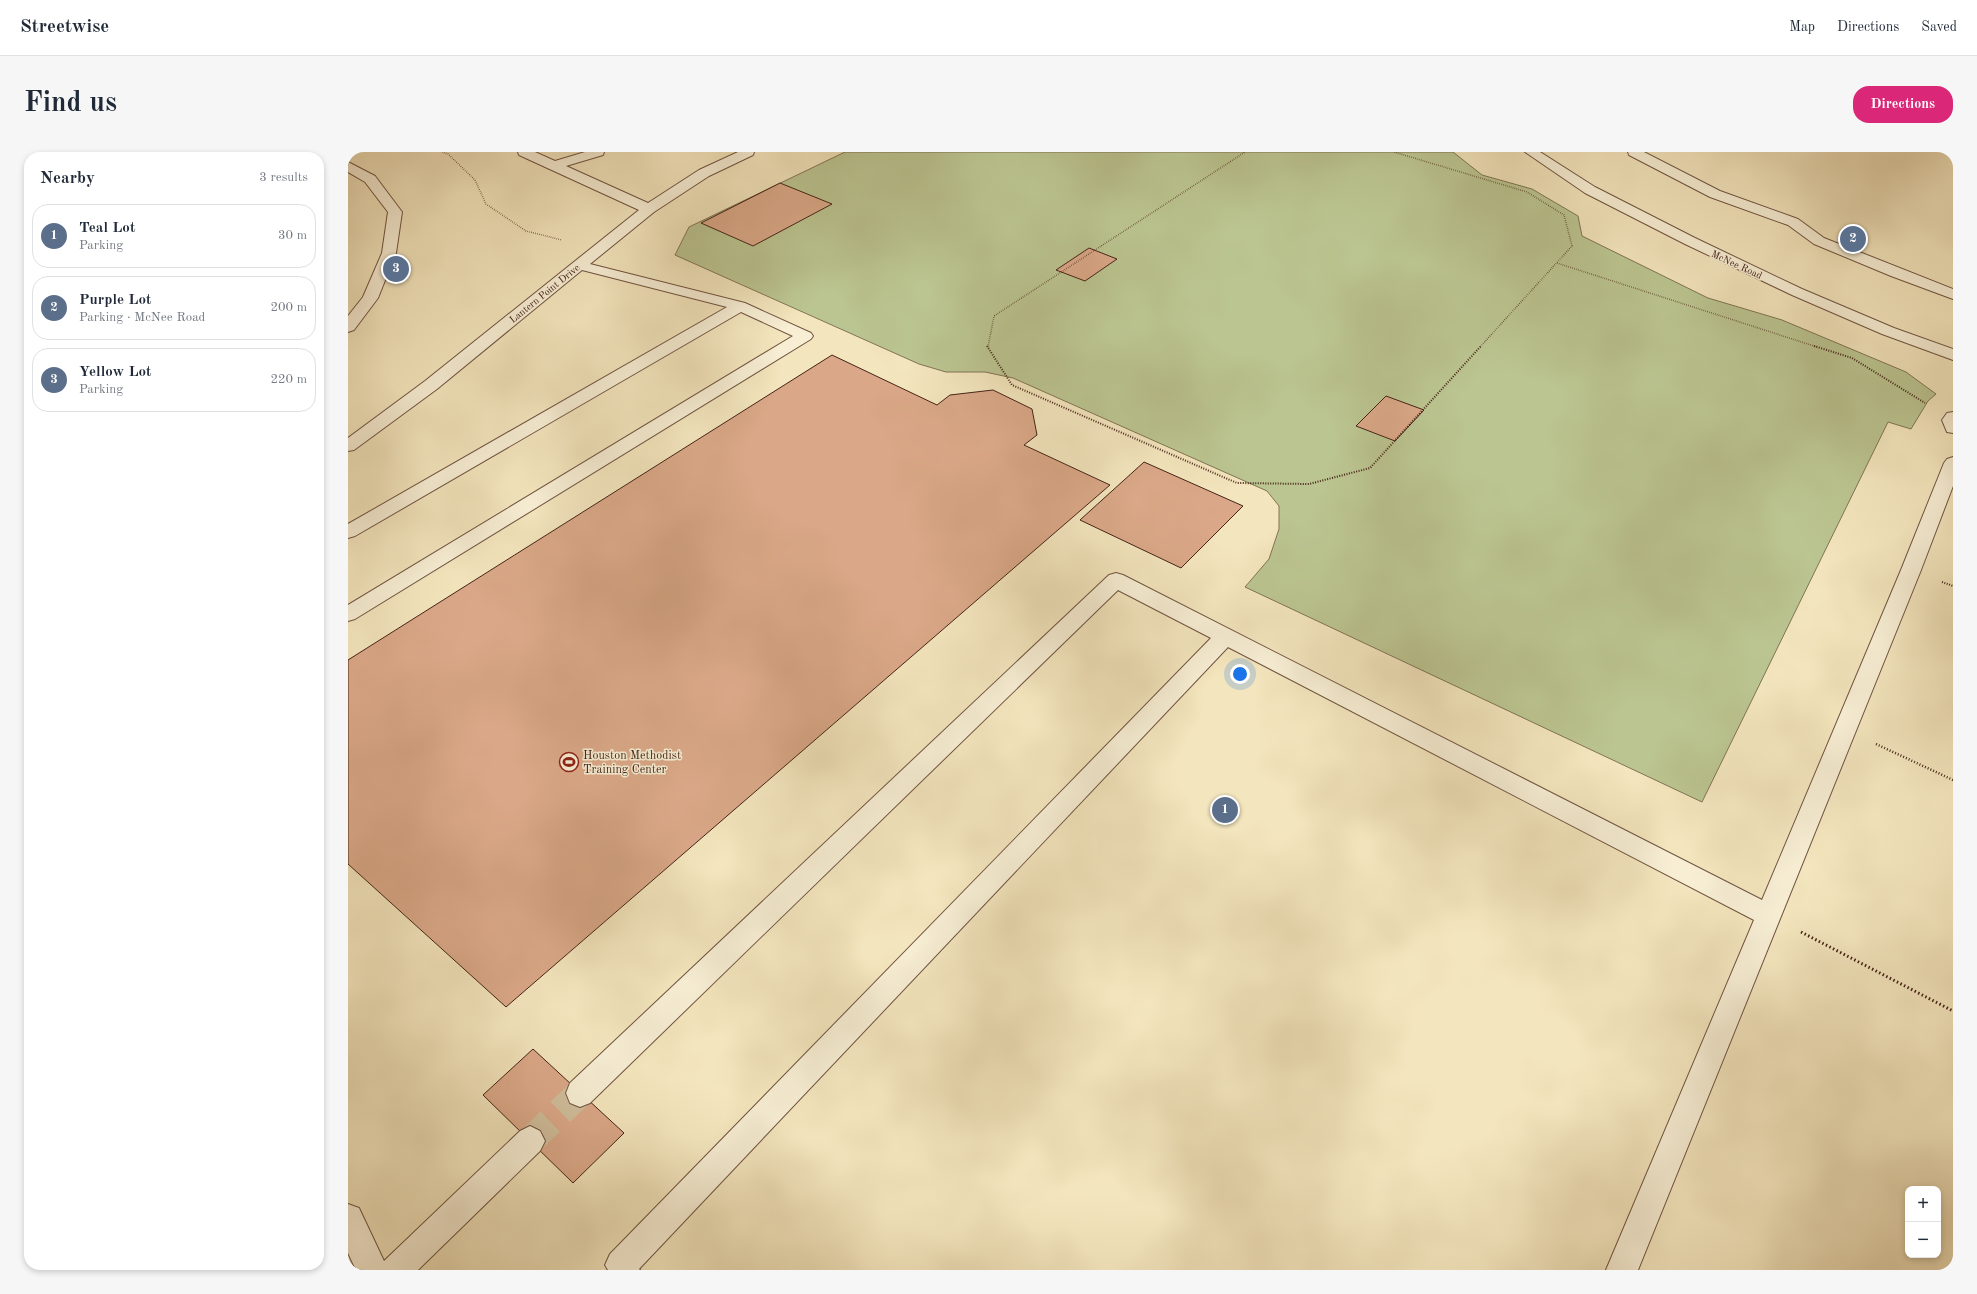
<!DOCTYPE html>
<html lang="en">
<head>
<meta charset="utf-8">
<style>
  :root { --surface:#fff; --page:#f6f6f7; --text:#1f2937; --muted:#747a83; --line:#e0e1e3; --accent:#db2777 }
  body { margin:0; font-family:"Old Standard TT",serif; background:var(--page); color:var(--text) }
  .controls { position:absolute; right:12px; bottom:12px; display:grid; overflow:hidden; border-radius:8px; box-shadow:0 2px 6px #0003 }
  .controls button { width:36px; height:36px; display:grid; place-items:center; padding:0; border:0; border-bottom:1px solid var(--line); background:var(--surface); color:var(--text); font:20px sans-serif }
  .you { position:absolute; left:892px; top:522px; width:14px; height:14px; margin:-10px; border:3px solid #fff; border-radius:50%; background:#1a73e8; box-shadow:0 0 0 6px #1a73e833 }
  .badge { display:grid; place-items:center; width:26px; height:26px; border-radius:50%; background:var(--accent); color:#fff; font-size:13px; font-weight:700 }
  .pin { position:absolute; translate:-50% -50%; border:2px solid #fff; box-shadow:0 1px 4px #0006 }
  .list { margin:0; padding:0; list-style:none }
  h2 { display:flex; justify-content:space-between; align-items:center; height:52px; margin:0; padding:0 16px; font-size:17px }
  h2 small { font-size:13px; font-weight:400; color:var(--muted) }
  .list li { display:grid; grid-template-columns:26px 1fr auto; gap:12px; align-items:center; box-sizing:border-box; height:64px; margin:0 8px 8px; padding:0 8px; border:1px solid var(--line); border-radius:16px }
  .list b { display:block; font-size:15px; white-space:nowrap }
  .list p { margin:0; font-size:13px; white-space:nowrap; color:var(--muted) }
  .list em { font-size:13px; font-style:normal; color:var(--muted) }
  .map { position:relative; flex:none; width:1605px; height:1118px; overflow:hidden; border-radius:16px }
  header { display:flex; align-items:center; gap:24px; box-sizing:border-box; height:56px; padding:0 20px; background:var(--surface); border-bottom:1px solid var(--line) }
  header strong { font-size:19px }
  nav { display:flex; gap:22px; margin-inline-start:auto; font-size:14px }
  .intro { display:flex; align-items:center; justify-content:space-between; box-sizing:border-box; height:96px; padding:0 24px }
  h1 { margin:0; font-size:28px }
  .button { padding:10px 18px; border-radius:16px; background:var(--accent); color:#fff; font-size:14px; font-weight:700 }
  main { display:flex; gap:24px; padding:0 24px }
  aside { flex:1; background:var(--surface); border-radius:16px; box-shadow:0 2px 6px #0003 }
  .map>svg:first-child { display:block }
  .green { fill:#bbc591; stroke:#807454 }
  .building { fill:#daa888; stroke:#452317 }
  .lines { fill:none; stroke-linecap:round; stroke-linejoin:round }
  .minor-tunnel { stroke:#d0be9c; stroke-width:28; stroke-dasharray:28 14; stroke-linecap:butt }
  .minor-casing { stroke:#705440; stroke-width:2 }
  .path-far3 { stroke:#452317; stroke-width:1.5; stroke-dasharray:0.5 1.5; stroke-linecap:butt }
  .path-far2 { stroke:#452317; stroke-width:2; stroke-dasharray:1 1.5; stroke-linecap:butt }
  .path-far1 { stroke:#452317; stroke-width:2.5; stroke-dasharray:1 2; stroke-linecap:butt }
  .path { stroke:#452317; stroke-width:3; stroke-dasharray:1.5 2.5; stroke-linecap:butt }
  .minor { fill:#f7eed4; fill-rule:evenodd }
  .labels { text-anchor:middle; stroke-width:3; stroke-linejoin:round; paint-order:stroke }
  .far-street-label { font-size:10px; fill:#452317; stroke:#f7eed4 }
  .poi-label { font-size:12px; fill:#452317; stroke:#f7eed4; text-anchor:start }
</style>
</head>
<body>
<header>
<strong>Streetwise</strong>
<nav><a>Map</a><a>Directions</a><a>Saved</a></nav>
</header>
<div class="intro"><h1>Find us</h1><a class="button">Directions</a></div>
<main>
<aside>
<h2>Nearby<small>3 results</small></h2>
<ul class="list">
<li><span class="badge" style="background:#5c6f8a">1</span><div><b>Teal Lot</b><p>Parking</p></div><em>30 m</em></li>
<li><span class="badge" style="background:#5c6f8a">2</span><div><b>Purple Lot</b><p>Parking · McNee Road</p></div><em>200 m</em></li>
<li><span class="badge" style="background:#5c6f8a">3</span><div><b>Yellow Lot</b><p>Parking</p></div><em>220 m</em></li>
</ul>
</aside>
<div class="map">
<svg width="1605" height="1118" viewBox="0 0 1605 1118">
  <rect width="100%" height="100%" fill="#f3e5bd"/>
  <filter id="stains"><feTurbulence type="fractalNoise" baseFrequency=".005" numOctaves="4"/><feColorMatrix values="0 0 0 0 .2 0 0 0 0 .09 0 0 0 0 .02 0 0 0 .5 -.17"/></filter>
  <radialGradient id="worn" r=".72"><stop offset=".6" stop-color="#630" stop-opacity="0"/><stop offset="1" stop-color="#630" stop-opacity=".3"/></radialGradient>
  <polygon class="green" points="497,0 1105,0 1134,23 1184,37 1230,64 1234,84 1360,146 1434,168 1558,220 1588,242 1580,249 1563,277 1540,270 1354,650 897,435 921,407 931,377 931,354 919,339 665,226 637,220 598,220 571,212 327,103 341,75"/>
  <g class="building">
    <polygon points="432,31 484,52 405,94 353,71"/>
    <polygon points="741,96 769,107 737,129 708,118"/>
    <polygon points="484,203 589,253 602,243 645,238 684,257 689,283 676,293 762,333 158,855 0,712 0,508"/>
    <polygon points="1038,244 1076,258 1047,289 1008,274"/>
    <polygon points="796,310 895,354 833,416 732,368"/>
    <polygon points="185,897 276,981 225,1031 135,943"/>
  </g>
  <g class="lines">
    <polyline class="minor-tunnel" points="182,989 232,941"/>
    <g class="minor-casing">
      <g id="minor">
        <polygon points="170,0 187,0 207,9 237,0 256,0 255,3 218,14 300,51 351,18 390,0 406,0 405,3 361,24 306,60 242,112 397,151 463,181 465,184 463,187 7,467 0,469 0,453 445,184 393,160 7,384 0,386 0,372 379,155 234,118 89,237 6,298 0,299 0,286 77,229 291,58 171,3"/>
        <polygon points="1177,0 1192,0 1247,35 1347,86 1454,137 1546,176 1605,197 1605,208 1534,182 1444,143 1337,92 1237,41"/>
        <polygon points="1280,0 1296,0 1372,39 1450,67 1476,86 1605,137 1605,147 1543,124 1466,92 1440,73 1362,45 1281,3"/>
        <polygon points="0,10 27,24 54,60 48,101 30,146 6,178 0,180 0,164 15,145 34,101 40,60 17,30 0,20"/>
        <polygon points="1605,260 1605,281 1599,280 1594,268 1599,261"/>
        <polygon points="1605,305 1605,334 1573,418 1290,1118 1258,1118 1406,768 880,495 291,1117 292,1118 260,1118 257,1113 262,1102 863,486 770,438 242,951 232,955 222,951 218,941 222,931 761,423 768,421 775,423 1414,748 1553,418 1596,311 1599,307"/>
        <polygon points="182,974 192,979 197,989 192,999 70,1118 8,1118 0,1101 0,1052 11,1056 36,1109 172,979"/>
      </g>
    </g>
    <g class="path-far3">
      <polyline points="94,0 100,2 127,28 138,52 178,79 214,88"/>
      <polyline points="1046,0 1179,40 1216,63 1224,94 1132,195"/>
      <polyline points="1209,111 1469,195"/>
      <polyline points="640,195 646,164 897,0"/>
    </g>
    <g class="path-far2">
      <polyline points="639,194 664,233 889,331 961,332 1022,316 1133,194"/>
      <polyline points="1466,194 1504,206 1577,251"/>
      <polyline points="1594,430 1605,434"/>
    </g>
    <polyline class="path-far1" points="1528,592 1605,628"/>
    <polyline class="path" points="1453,780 1605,859"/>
    <use href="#minor" class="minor"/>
  </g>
  <defs>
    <g id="stadium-ring" transform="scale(1)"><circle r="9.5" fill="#f7eed4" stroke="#8f2418" stroke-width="1.5"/><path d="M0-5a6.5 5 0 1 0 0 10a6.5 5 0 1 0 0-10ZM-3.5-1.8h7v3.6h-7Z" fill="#8f2418"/></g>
  </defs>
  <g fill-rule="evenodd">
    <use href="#stadium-ring" x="221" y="610"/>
  </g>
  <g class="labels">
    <g class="far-street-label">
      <text transform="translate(1389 112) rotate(25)" y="4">McNee Road</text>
      <text transform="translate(196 141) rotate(-39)" y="4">Lantern Point Drive</text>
    </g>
    <g class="poi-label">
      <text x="235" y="607">Houston Methodist<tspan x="235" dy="14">Training Center</tspan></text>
    </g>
  </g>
  <rect width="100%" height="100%" filter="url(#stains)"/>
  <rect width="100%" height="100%" fill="url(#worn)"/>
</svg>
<div class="controls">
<button>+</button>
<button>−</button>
</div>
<div class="you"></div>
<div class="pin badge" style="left:877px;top:658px;background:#5c6f8a">1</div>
<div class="pin badge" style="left:1505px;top:87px;background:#5c6f8a">2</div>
<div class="pin badge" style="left:48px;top:117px;background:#5c6f8a">3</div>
</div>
</main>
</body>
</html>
